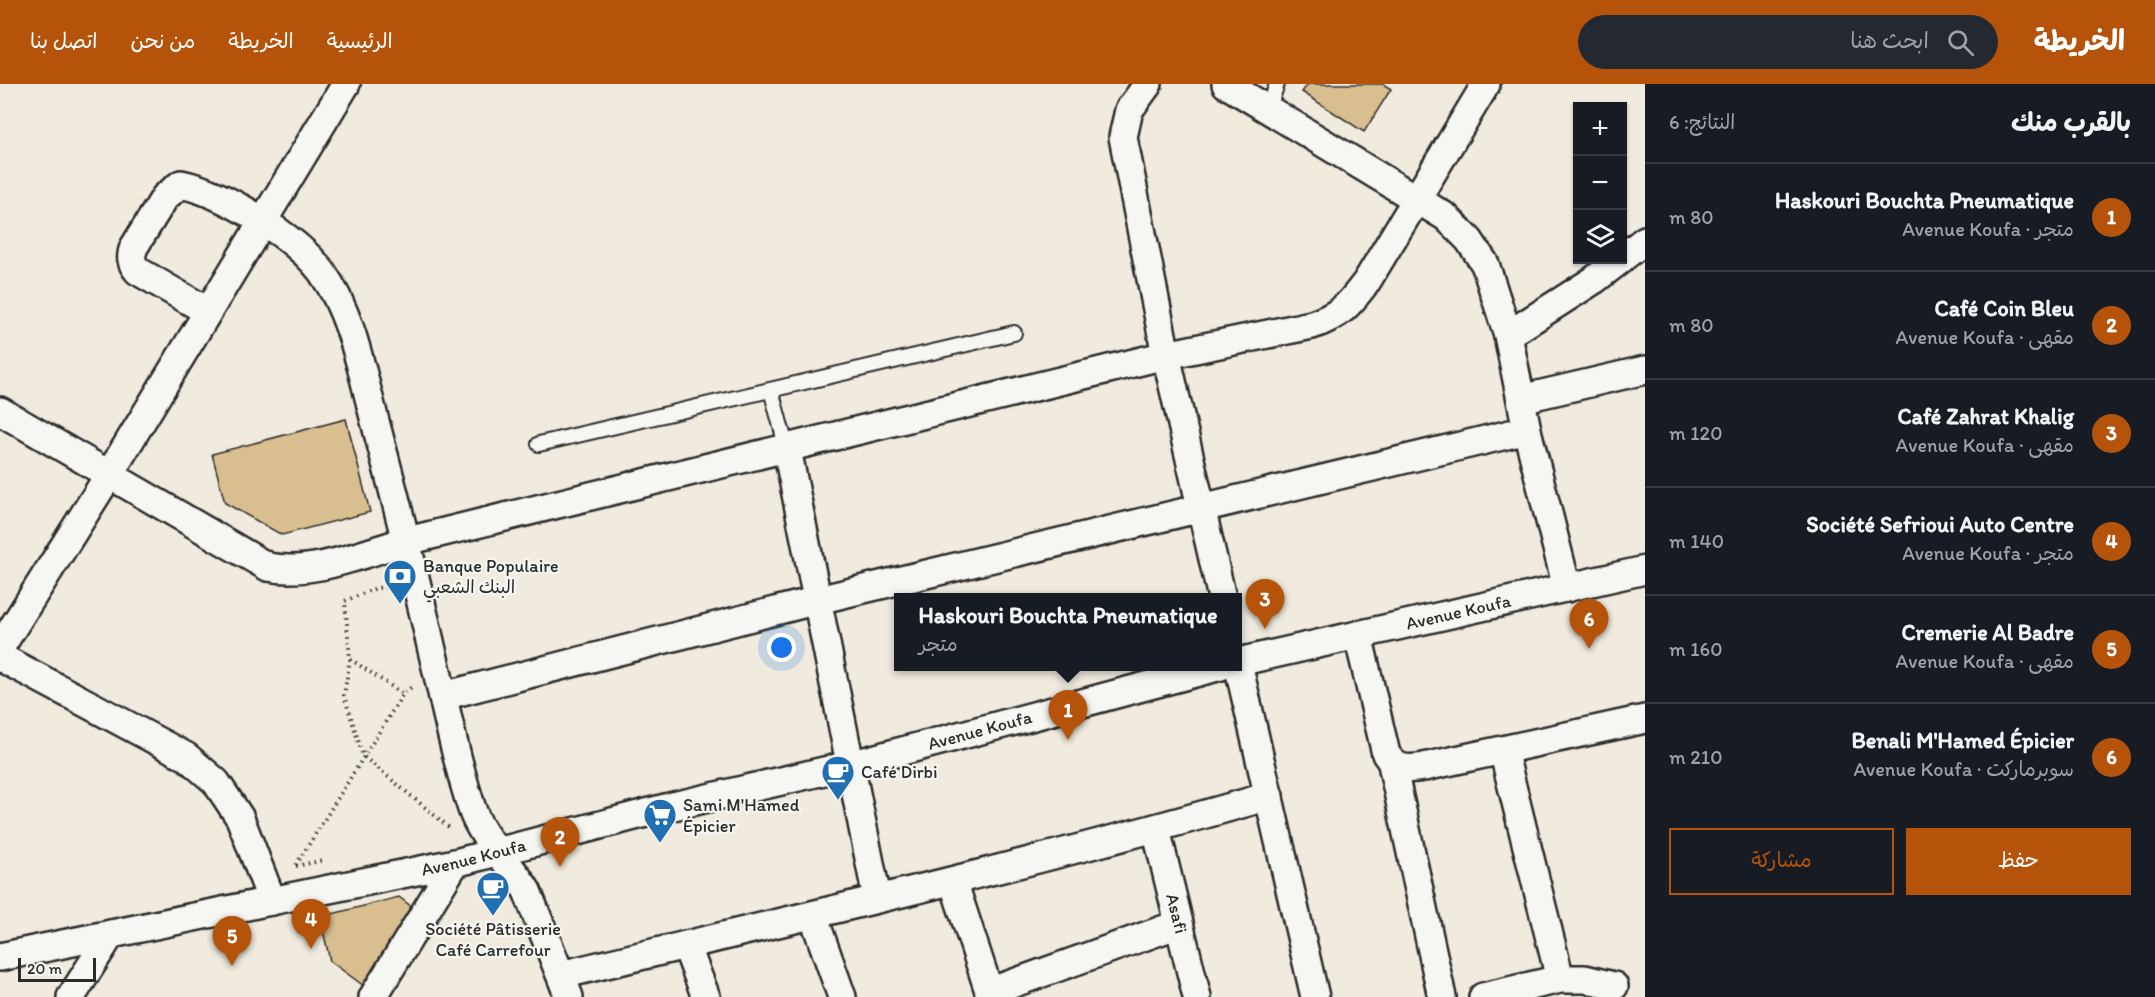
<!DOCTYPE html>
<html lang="ar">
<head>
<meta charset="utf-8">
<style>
  :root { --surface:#171b24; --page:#242831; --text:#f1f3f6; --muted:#9ea1a6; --line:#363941; --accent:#b45309 }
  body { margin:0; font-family:Itim,"Playpen Sans Arabic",sans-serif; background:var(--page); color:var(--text); direction:rtl }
  .controls { position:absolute; right:18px; top:18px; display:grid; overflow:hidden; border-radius:0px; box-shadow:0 2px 4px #0004 }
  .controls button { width:54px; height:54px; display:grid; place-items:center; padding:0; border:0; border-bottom:2px solid var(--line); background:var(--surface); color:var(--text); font:30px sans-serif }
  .scale { position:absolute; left:18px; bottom:15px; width:78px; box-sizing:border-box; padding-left:6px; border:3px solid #2b2b2b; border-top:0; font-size:16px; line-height:21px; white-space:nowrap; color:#2b2b2b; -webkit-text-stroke:4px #f6f6f2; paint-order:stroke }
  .you { position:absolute; left:782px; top:564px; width:21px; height:21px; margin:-15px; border:4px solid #fff; border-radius:50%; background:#1a73e8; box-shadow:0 0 0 9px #1a73e833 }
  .badge { display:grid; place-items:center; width:39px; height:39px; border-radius:50%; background:var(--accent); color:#fff; font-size:20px; font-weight:700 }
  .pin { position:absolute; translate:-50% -50px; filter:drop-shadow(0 2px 3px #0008) }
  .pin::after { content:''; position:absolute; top:32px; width:21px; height:18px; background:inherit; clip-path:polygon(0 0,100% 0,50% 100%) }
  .popup { position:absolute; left:894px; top:509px; width:348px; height:78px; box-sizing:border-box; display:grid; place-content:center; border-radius:0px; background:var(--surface); filter:drop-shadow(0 2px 4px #0005); font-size:20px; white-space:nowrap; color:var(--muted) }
  .popup b { font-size:22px; color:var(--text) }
  .popup::after { content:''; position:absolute; left:50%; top:100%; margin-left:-12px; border:12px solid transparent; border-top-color:var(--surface) }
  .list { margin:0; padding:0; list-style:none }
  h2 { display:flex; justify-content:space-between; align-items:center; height:78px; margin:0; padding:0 24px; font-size:26px }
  h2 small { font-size:20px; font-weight:400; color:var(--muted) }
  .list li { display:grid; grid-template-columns:39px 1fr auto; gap:18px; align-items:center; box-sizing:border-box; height:108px; padding:0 24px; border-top:2px solid var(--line) }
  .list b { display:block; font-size:22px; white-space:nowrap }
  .list p { margin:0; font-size:20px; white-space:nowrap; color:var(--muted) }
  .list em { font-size:20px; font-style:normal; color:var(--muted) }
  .actions { display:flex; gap:12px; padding:18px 24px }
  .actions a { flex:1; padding:14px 0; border:2px solid var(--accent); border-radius:0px; text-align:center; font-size:21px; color:var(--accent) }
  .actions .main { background:var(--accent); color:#fff }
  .icon { flex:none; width:33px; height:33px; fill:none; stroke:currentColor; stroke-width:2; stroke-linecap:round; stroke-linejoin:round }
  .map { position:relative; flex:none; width:1645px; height:913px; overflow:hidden; direction:ltr }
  header { display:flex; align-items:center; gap:36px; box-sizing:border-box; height:84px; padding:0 30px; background:var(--accent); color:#fff }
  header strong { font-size:28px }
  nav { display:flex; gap:33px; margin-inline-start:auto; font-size:21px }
  .search { width:420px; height:54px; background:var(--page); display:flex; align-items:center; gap:15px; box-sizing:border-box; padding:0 21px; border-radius:33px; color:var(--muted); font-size:22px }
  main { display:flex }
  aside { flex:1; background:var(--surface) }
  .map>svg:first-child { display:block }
  .building { fill:#d9bf8f; stroke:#2b2b2b; stroke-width:1.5 }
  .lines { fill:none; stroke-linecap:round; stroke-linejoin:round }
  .lane-casing { stroke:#2b2b2b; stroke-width:18 }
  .street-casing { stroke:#2b2b2b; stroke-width:32 }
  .path { stroke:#2b2b2b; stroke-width:4; stroke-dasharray:1.5 4.5; stroke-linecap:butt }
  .lane { stroke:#f6f6f2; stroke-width:14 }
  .street { stroke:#f6f6f2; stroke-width:27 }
  .labels { text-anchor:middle; stroke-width:4.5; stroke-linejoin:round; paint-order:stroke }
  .poi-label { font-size:18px; fill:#2b2b2b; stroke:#f6f6f2; text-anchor:start }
  .street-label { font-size:18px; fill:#2b2b2b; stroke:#f6f6f2 }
</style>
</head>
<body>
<header>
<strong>الخريطة</strong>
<div class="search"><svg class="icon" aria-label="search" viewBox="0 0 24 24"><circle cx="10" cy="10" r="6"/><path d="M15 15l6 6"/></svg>ابحث هنا</div>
<nav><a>الرئيسية</a><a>الخريطة</a><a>من نحن</a><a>اتصل بنا</a></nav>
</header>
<main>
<aside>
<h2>بالقرب منك<small>النتائج: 6</small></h2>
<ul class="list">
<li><span class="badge">1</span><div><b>Haskouri Bouchta Pneumatique</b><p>متجر · Avenue Koufa</p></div><em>80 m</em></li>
<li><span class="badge">2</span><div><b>Café Coin Bleu</b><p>مقهى · Avenue Koufa</p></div><em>80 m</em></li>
<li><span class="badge">3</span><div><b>Café Zahrat Khalig</b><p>مقهى · Avenue Koufa</p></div><em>120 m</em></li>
<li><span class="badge">4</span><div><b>Société Sefrioui Auto Centre</b><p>متجر · Avenue Koufa</p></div><em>140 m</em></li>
<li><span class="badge">5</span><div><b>Cremerie Al Badre</b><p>مقهى · Avenue Koufa</p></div><em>160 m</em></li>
<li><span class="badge">6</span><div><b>Benali M'Hamed Épicier</b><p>سوبرماركت · Avenue Koufa</p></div><em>210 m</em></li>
</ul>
<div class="actions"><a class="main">حفظ</a><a>مشاركة</a></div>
</aside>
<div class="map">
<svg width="1645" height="913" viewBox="0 0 1645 913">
  <rect width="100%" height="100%" fill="#f0ebde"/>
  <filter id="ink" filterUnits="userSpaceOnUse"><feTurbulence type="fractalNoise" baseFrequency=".0167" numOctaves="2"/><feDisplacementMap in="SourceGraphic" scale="12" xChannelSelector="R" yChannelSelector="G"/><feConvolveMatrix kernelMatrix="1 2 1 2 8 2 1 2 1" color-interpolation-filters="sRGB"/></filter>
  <g filter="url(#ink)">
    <g class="building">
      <polygon points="1308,0 1383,0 1391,5 1364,48 1302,8"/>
      <polygon points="346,335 370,428 282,451 225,419 212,370"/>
      <polygon points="399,813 412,823 364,902 330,877 320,833"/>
    </g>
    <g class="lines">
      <g class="lane-casing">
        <g id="lane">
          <polyline points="1268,26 1277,0"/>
          <polyline points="771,306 787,365"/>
          <polyline points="539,360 1014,249"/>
        </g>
      </g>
      <g class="street-casing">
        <g id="street">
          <polyline points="1148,0 1129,26 1123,53 1166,271 1222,514"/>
          <polyline points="1226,0 1446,133 1469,156 1485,180 1508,251 1527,346 1567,504"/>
          <polyline points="1622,174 1645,156"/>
          <path d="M207,227L138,187C131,179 130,173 134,163L165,113L181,100C224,109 296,153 322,188C353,232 362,290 376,341C396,416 415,491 432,566C445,619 455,674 472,725C483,758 510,778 527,807L569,913"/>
          <polyline points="1508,251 1594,196 1620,176"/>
          <polyline points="1521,315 1645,286"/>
          <path d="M0,327L268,483C314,492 363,469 407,457L1166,271L1312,241C1341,231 1349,221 1367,197L1486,0"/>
          <polyline points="787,365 877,814"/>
          <path d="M1358,551L1386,670C1396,686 1407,686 1424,683L1645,635"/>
          <polyline points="0,564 109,391 346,0"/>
          <polyline points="0,573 187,673 216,698 240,734 272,817"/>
          <path id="s1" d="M1238,578L1645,486"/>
          <polyline points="1238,580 1315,913"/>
          <polyline points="443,612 818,516 1527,346"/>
          <polyline points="1503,666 1560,895"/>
          <polyline points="1392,680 1442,913"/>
          <path id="s2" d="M1156,745L1197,913"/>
          <polyline points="953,797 991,913"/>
          <polyline points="813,831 842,913"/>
          <polyline points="686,861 706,913"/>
          <path id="s3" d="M0,873L455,779L669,723L850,681L1221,582"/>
          <path d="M561,891C797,834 1035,780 1269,712"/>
          <polyline points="989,908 1179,840"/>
          <polyline points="71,913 111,850"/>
          <polyline points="373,913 455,779"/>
          <polyline points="1483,913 1560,895 1585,895 1614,902"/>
        </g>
      </g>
      <g class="path">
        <polyline points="392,503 376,504 345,517 350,575 403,610 414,601"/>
        <polyline points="350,575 344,611 363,672 451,745"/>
        <polyline points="296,781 403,610"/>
        <polyline points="296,782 325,776"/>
      </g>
      <use href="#lane" class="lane"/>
      <use href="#street" class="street"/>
    </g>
  </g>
  <defs>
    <g id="bank-pin" transform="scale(1.725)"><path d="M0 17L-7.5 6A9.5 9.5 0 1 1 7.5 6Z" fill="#1f6fb2" stroke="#f6f6f2"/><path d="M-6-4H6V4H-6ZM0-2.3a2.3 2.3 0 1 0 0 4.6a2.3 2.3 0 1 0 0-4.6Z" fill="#fff"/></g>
    <g id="cafe-pin" transform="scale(1.725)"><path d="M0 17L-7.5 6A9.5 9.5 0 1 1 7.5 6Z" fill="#1f6fb2" stroke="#f6f6f2"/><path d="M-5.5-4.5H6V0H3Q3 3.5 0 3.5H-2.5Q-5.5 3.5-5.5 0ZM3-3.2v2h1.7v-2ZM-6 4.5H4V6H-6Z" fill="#fff"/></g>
    <g id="supermarket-pin" transform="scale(1.725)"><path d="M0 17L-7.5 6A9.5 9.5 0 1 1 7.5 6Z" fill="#1f6fb2" stroke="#f6f6f2"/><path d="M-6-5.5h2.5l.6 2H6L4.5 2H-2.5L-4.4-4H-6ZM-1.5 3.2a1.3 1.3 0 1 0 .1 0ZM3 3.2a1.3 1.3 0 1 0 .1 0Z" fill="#fff"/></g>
  </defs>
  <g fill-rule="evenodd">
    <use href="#bank-pin" x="400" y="492"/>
    <use href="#cafe-pin" x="838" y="688"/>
    <use href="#supermarket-pin" x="660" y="731"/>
    <use href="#cafe-pin" x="493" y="804"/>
  </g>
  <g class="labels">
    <g class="poi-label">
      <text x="423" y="488">Banque Populaire<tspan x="423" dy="21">البنك الشعبي</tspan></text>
      <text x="861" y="694">Café Dirbi</text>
      <text x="683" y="727">Sami M'Hamed<tspan x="683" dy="21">Épicier</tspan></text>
      <text x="493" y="851" text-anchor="middle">Société Pâtisserie<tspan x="493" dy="21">Café Carrefour</tspan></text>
    </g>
    <g class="street-label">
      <text dy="6" stroke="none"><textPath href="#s1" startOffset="226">Avenue Koufa</textPath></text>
      <text dy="6" stroke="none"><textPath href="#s3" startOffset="1006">Avenue Koufa</textPath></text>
      <text dy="6" stroke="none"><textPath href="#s3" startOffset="484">Avenue Koufa</textPath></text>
      <text dy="6" stroke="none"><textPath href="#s2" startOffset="87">Asafi</textPath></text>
    </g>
  </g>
</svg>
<div class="controls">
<button>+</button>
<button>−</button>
<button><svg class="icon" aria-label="layers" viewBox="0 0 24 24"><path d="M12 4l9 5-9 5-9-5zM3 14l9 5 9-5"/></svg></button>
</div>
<div class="scale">20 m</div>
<div class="you"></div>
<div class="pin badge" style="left:1068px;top:656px">1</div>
<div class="popup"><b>Haskouri Bouchta Pneumatique</b>متجر</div>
<div class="pin badge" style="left:560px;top:783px">2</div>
<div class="pin badge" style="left:1265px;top:545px">3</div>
<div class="pin badge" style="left:311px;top:865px">4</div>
<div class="pin badge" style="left:232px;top:882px">5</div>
<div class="pin badge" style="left:1589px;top:565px">6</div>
</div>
</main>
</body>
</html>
